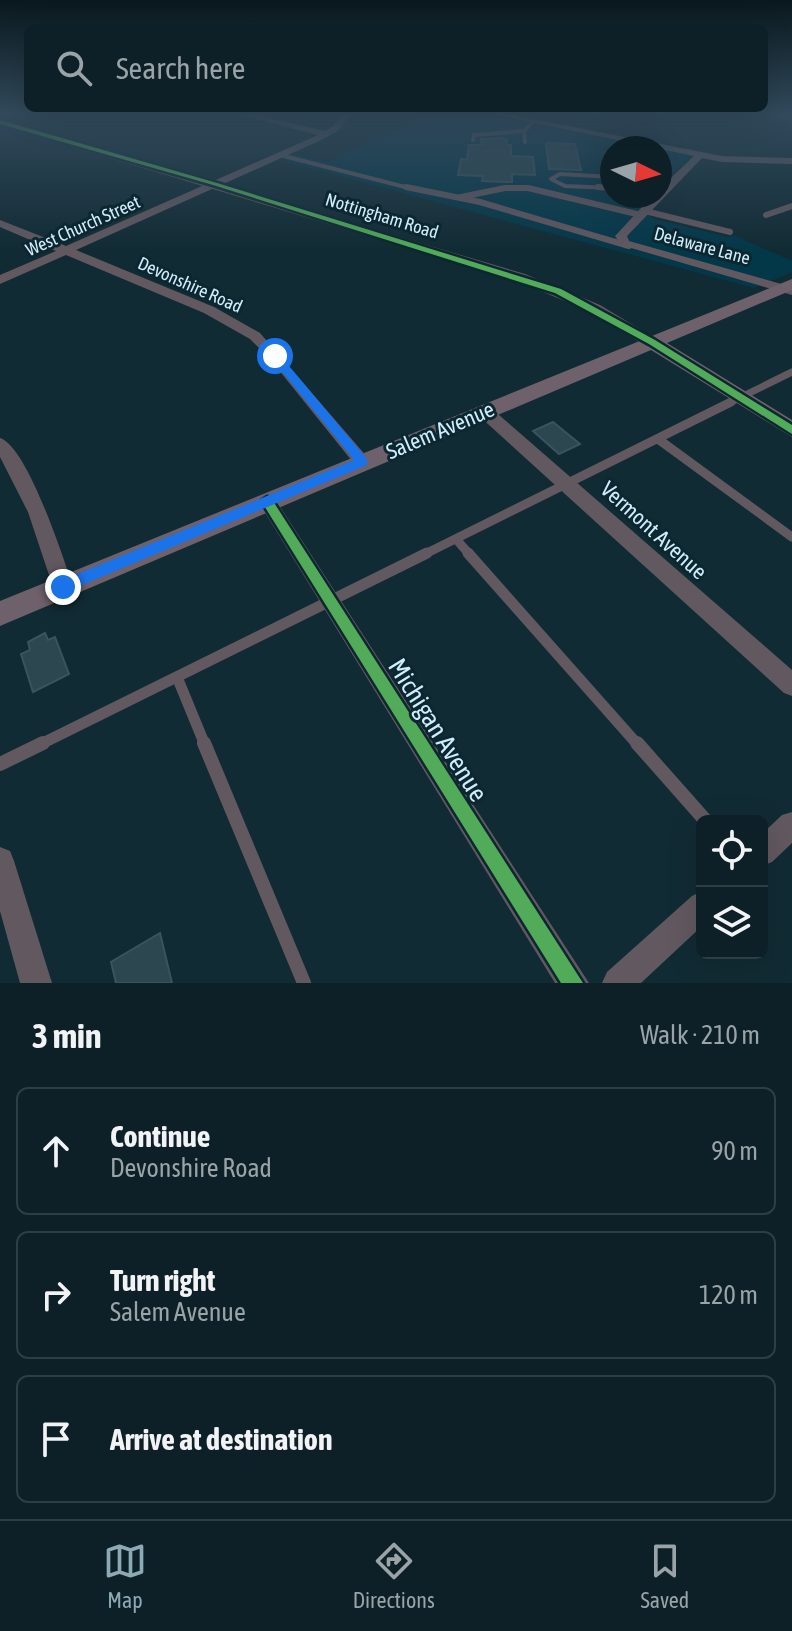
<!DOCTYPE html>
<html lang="en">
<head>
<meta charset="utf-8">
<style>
  :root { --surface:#0d2027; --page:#16282f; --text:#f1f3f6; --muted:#9aa3a7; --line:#2d3e44; --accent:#8ca9b5 }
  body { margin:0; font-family:"Asap Condensed",sans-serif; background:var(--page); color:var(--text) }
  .controls { position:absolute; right:24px; bottom:24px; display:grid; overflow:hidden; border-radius:12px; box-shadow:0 8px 32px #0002 }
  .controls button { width:72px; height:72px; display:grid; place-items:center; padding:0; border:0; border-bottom:2px solid var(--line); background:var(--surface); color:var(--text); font:40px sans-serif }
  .compass { position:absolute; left:600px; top:136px; width:72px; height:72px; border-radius:50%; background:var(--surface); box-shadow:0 8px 32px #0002; rotate:95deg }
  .stop { position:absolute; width:24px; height:24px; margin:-18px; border:6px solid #1a73e8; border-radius:50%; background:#fff }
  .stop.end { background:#1a73e8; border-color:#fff; box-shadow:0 2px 8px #0008 }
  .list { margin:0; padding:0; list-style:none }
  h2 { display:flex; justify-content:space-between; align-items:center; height:104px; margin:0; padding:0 32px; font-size:34px }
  h2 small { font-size:26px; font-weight:400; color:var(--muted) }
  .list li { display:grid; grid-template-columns:52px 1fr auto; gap:24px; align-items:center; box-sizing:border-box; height:128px; margin:0 16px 16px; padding:0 16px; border:2px solid var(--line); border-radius:12px }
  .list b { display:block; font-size:30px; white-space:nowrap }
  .list p { margin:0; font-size:26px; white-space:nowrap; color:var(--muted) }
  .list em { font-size:26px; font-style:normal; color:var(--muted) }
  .icon { flex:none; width:44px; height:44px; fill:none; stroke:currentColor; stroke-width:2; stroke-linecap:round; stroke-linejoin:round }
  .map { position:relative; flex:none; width:792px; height:983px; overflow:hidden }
  .search { position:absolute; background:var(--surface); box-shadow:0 8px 32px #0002; left:24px; right:24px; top:24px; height:88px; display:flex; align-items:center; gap:20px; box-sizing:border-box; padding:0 28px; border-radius:12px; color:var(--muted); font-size:30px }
  .sheet { height:536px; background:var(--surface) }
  nav { display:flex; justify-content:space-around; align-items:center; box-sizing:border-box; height:112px; border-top:2px solid var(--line); background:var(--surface); font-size:22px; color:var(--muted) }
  nav a { display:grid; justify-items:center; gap:4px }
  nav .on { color:var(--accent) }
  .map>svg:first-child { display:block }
  .built { fill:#033849 }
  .building { fill:#2d4750; stroke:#38545e; stroke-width:2 }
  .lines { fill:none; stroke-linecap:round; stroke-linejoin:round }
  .service-far5 { stroke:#625860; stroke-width:4 }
  .service-far4 { stroke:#625860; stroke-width:6 }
  .service-far3 { stroke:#625860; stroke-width:7 }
  .service-far2 { stroke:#625860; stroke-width:9 }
  .service-far1 { stroke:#625860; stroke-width:11 }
  .service { stroke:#625860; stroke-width:14 }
  .minor { fill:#625860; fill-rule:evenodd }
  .tertiary { fill:#625860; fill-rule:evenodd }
  .secondary { fill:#6e616b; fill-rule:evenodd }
  .cycleway-casing { stroke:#0d2731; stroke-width:5 }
  .cycleway { fill:#51ab58; fill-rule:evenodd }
  .route { fill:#1a73e8 }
  .labels { text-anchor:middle; stroke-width:6; stroke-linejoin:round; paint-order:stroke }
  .far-street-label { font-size:18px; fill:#cfedfb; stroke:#0d2731 }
  .street-label { font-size:22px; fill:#cfedfb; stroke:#0d2731 }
  .near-street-label { font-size:26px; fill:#cfedfb; stroke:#0d2731 }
</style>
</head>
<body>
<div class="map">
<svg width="792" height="983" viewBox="0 0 792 983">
  <rect width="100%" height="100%" fill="#112b34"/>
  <g class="built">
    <polygon points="430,113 479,113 653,148 612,148 612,196 649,196 638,207 654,219 728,237 733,235 792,261 792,272 754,288 281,160 294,154 329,162"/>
    <polygon points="660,149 691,156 660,186"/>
  </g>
  <g class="building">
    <polygon points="502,138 507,140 506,145 511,145 511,156 533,157 535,175 512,174 512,182 504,182 482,181 483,176 458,175 461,159 467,160 469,145 481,145 481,139"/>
    <polygon points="546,143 575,144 581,170 549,169"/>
    <polygon points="553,422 580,444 559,454 533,431"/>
    <polygon points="45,633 48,640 55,637 69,674 33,692 21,654 30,650 28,642"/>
    <polygon points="160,933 172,983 116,983 111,962"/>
  </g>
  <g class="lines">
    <g class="service-far5">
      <polyline points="473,140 474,135 524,131"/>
      <polyline points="525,142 524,131 533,122"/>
      <polyline points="280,155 413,189"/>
      <polyline points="612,177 560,174 551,179 565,186 612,188"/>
      <polyline points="498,189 534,189"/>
    </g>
    <g class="service-far4">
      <polyline points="406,187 480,202 629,246"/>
      <polyline points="598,187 612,188"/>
      <polyline points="461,197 505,188 528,188 641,215"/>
      <polyline points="645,211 730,232"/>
      <polyline points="766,215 792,206"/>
    </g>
    <polyline class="service-far3" points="727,404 792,372"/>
    <g class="service-far2">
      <polyline points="658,439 792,537"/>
      <polyline points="456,539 470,555"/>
      <polyline points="423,555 731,402"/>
    </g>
    <g class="service-far1">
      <polyline points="468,553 638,745"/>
      <polyline points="177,677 205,745"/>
      <polyline points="39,745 427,553"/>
    </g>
    <g class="service">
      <polyline points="204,743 304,983"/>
      <polyline points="637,743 706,821"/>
      <polyline points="0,764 43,743"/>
    </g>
    <g class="minor">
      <polygon points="234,113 248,113 325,131 332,127 344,113 352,113 338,131 319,141 76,250 214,307 260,333 368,458 371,462 368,466 356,466 270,359 250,339 204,313 66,255 0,284 0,275 56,251 0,227 0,220 66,246 318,135"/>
      <polygon points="486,113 502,113 722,156 792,158 792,164 722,162 702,158 627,236 629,241 792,287 792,295 621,245 615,236 617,234 652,196 660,196 660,188 694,156"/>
      <polygon points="760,113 792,116 792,120 764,115"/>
      <polygon points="484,406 490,407 792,670 792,696 784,693 478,415 476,411 478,407"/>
      <path d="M0,438C27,446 64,559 73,587L70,593L63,595L56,593L53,587L28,512L0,457Z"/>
      <polygon points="267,494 273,496 589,983 555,983 261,506 258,501 261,496"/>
      <polygon points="792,812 792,843 772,862 762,866 762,834 782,815"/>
      <polygon points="0,847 10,851 14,861 52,983 20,983 0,911"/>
      <polygon points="702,891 702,926 641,983 602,983 607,972 692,896"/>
    </g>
    <polygon class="tertiary" points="0,119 525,274 600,305 661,342 652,347 646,346 588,311 515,280 0,125"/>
    <polygon class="secondary" points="792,279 792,290 667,343 792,420 792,437 651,350 0,626 0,601"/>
    <g class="cycleway-casing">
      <g id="cycleway">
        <polygon points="0,120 217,183 561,289 655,340 792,425 792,434 649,344 555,293 213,185 0,124"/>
        <polygon points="267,497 271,498 583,983 561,983 263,504 261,501"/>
      </g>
    </g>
    <use href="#cycleway" class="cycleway"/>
  </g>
  <linearGradient id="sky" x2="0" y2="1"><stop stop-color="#09181d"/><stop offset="0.45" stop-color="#324a5c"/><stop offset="1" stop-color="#324a5c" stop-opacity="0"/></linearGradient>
  <rect width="792" height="251" fill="url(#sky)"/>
  <polygon class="route" points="271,354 279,354 367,459 367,465 68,591 58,591 58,582 354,460 271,358"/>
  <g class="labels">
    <g class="far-street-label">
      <text transform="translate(382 216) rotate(17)" y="6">Nottingham Road</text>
      <text transform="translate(83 226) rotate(-24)" y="6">West Church Street</text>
      <text transform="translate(702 246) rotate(15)" y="6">Delaware Lane</text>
      <text transform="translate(190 285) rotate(24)" y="6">Devonshire Road</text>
    </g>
    <g class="street-label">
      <text transform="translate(440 430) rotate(-23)" y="8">Salem Avenue</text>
      <text transform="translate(654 530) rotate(42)" y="8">Vermont Avenue</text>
    </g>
    <g class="near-street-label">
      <text transform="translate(438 730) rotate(58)" y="9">Michigan Avenue</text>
    </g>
  </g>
</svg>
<div class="controls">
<button><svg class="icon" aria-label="locate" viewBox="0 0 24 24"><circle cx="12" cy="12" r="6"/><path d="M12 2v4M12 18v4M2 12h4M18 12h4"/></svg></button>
<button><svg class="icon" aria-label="layers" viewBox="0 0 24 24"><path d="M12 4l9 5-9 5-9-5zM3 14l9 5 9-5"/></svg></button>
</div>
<svg class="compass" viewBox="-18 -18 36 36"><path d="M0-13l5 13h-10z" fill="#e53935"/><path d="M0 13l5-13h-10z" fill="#9aa3a7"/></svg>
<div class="stop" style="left:275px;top:356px"></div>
<div class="stop end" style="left:63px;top:587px"></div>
<div class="search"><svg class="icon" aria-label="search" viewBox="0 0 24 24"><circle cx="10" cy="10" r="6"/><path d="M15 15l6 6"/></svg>Search here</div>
</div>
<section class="sheet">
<h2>3 min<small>Walk · 210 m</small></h2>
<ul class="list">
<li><svg class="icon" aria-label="ahead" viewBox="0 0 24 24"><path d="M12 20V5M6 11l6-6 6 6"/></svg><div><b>Continue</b><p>Devonshire Road</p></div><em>90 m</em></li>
<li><svg class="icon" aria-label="right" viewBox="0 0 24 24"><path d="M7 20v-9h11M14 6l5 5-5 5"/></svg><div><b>Turn right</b><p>Salem Avenue</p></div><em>120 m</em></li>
<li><svg class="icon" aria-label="arrive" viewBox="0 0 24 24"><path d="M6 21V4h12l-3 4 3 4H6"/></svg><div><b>Arrive at destination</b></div></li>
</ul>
</section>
<nav>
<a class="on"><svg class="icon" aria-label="map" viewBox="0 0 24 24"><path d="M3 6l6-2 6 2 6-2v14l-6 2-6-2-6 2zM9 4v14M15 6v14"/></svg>Map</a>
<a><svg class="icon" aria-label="directions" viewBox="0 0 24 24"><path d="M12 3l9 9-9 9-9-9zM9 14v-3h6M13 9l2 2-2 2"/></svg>Directions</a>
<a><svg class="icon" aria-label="saved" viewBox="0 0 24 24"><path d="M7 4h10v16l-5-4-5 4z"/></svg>Saved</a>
</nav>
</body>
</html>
